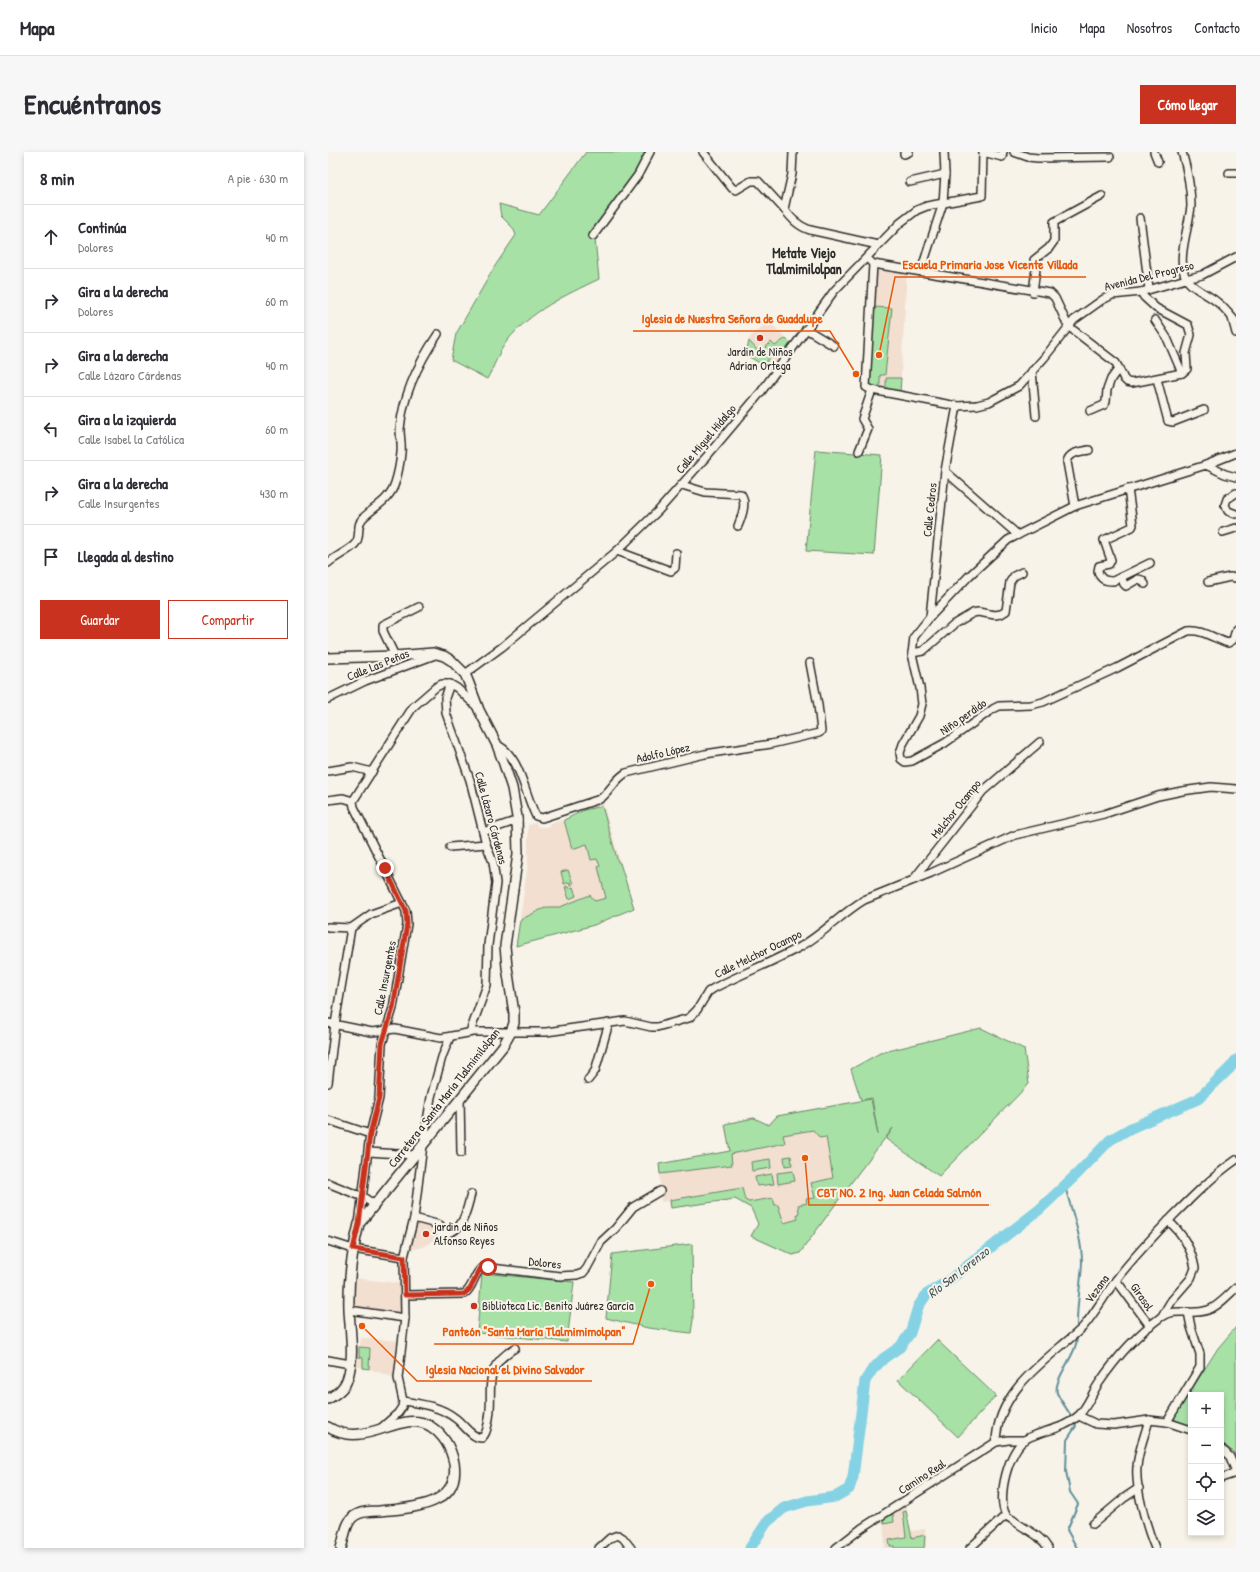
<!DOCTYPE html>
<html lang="es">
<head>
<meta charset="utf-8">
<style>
  :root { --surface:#fff; --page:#f7f7f7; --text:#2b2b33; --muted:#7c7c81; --line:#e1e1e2; --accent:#c8321e }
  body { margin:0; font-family:"Patrick Hand",sans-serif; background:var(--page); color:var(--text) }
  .controls { position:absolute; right:12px; bottom:12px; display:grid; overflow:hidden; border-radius:0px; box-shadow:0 2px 6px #0003 }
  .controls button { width:36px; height:36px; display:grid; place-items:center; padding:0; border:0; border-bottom:1px solid var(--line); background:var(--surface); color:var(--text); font:20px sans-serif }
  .stop { position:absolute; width:12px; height:12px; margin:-9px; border:3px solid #c8321e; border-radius:50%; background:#fff }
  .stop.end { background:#c8321e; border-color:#fff; box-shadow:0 1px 4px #0008 }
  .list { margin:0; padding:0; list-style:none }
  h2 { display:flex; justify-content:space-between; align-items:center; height:52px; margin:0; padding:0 16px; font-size:17px }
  h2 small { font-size:13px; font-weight:400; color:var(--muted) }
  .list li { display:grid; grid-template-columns:26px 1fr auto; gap:12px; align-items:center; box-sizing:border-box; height:64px; padding:0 16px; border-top:1px solid var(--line) }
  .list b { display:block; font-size:15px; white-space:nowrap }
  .list p { margin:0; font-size:13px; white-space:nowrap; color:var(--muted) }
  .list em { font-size:13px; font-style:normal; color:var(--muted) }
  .actions { display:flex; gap:8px; padding:12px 16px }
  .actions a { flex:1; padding:9px 0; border:1px solid var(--accent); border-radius:0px; text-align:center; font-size:14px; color:var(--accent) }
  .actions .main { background:var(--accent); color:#fff }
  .icon { flex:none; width:22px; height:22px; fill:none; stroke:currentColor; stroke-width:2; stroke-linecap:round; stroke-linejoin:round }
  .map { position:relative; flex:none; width:908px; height:1396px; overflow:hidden; border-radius:0px }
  header { display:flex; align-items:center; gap:24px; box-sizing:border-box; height:56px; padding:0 20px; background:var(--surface); border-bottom:1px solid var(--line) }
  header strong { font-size:19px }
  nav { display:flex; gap:22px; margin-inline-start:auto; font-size:14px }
  .intro { display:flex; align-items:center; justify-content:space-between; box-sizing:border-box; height:96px; padding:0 24px }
  h1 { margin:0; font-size:28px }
  .button { padding:10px 18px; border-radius:0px; background:var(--accent); color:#fff; font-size:14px; font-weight:700 }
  main { display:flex; gap:24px; padding:0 24px }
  aside { flex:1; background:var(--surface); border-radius:0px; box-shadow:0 2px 6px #0003 }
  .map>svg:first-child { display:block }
  .built { fill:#f2dfd0 }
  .green { fill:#a7e1a6; stroke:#698668 }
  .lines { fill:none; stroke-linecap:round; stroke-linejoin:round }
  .stream { stroke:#618f9a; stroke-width:2 }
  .river { stroke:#85d2e4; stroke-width:11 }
  .minor-casing { stroke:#2b2b2b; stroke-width:10 }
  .major-casing { stroke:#2b2b2b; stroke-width:12 }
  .minor { stroke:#f7f3e8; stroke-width:7 }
  .major { stroke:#f7f3e8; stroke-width:9 }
  .route { stroke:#c8321e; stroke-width:5 }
  .poi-dot { fill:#c8321e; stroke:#f7f3e8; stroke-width:1.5 }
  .labels { text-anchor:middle; stroke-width:4; stroke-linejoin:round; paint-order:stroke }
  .street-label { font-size:12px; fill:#2b2b2b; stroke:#f7f3e8 }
  .poi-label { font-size:12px; fill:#2b2b2b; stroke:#f7f3e8; text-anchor:start }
  .water-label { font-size:13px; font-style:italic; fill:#425559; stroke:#f7f3e8 }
  .quarter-label { font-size:14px; font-weight:bold; fill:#2b2b2b; stroke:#f7f3e8 }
  .leader { fill:none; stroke:#e8590c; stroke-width:1.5 }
  .callout-dot { fill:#e8590c; stroke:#f7f3e8; stroke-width:1.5 }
  .callout-label { font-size:13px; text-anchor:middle; font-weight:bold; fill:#e8590c; stroke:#f7f3e8; stroke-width:4; stroke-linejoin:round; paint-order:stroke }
</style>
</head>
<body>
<header>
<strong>Mapa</strong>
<nav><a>Inicio</a><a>Mapa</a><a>Nosotros</a><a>Contacto</a></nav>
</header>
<div class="intro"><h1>Encuéntranos</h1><a class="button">Cómo llegar</a></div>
<main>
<aside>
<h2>8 min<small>A pie · 630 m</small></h2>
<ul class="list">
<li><svg class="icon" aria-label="ahead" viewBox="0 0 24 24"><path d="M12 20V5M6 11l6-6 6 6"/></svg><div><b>Continúa</b><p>Dolores</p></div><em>40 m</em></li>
<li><svg class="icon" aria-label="right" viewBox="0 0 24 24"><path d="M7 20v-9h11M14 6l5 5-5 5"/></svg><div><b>Gira a la derecha</b><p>Dolores</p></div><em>60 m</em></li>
<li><svg class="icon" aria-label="right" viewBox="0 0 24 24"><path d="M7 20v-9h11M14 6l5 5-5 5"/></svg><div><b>Gira a la derecha</b><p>Calle Lázaro Cárdenas</p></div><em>40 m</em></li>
<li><svg class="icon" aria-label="left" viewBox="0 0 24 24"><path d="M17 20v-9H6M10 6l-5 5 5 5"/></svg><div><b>Gira a la izquierda</b><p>Calle Isabel la Católica</p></div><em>60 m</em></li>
<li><svg class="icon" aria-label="right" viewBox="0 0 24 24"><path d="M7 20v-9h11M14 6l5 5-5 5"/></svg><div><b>Gira a la derecha</b><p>Calle Insurgentes</p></div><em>430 m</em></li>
<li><svg class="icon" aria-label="arrive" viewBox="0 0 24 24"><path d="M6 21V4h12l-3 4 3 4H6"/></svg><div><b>Llegada al destino</b></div></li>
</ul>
<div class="actions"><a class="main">Guardar</a><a>Compartir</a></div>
</aside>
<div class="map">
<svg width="908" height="1396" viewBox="0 0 908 1396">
  <rect width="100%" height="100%" fill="#f7f3e8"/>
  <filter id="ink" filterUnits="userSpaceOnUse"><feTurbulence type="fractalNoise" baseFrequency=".025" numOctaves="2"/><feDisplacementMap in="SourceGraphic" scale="8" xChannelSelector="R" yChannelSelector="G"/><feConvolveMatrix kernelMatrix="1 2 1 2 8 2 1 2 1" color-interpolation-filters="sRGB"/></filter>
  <g filter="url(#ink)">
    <g class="built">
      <polygon points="547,115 579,120 572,240 544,236"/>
      <polygon points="441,169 464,192 445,219 418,203 421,187 426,181"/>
      <polygon points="275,652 306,756 266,773 188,794 200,711 200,673 208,671 210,675 221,675 221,672 251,663 251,660 254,657"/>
      <polygon points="567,942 572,944 571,969 535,1015 472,1102 465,1104 422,1084 430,1071 423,1057 407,1047 342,1056 341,1049 333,1050 331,1012 401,999 396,972 425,965 440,972 449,964"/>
      <polygon points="90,1069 110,1074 106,1087 96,1095 82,1098"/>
      <polygon points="27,1126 76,1132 76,1164 44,1157 25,1156"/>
      <polygon points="33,1186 72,1189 69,1227 42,1217 25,1214 24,1193 32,1194"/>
      <polygon points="578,1353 583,1379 597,1377 598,1395 557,1396 555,1367"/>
    </g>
    <g class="green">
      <path d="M258,0H319L308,20L263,82L267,87L271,127C236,144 204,158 179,189C171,199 166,215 159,227L123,208L128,182L167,114L188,83L185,76L173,64L171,52L211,63Z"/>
      <polygon points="545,155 564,156 557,223 552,223 552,237 542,235 540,230"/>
      <polygon points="458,186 464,192 453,207 444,202 438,210 447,216 445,219 418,203 421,189 432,201 443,190 447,194"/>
      <polygon points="558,226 573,226 572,240 558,238"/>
      <polygon points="488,298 554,303 546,403 478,399"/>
      <polygon points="274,654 290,710 292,711 306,756 266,773 188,794 192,768 212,758 220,755 232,755 262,743 267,749 278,746 270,715 272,714 269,707 263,708 259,692 244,697 236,668 256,658"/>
      <polygon points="240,718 245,732 242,733 242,730 236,732 233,720"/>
      <polygon points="239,734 240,736 245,735 248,744 241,747 237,735"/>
      <polygon points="653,876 696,897 701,932 611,1024 558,987 565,976 531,1020 472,1101 465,1103 423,1084 430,1072 423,1056 407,1047 343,1056 342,1048 414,1036 417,1048 421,1050 445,1046 447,1053 450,1053 456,1071 470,1067 469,1062 471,1061 470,1053 479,1051 478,1047 487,1046 483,1031 505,1026 498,985 492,986 485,978 455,983 457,991 403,1002 404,1013 332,1022 331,1012 402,999 397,972 426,966 441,973 449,964 543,947 550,983 544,946 533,948 523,917 552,901"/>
      <polygon points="463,1004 464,1013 457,1014 456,1005"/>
      <polygon points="442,1007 443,1016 424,1019 423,1010"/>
      <polygon points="465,1019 467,1029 450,1032 449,1021"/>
      <polygon points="444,1022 446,1032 429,1034 427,1025"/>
      <polygon points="364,1092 365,1168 363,1181 320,1176 278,1166 284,1102"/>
      <polygon points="154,1121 246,1130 239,1190 149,1181"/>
      <polygon points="908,1175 908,1307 906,1300 893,1292 893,1243 863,1243 863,1274 848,1270 846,1265 890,1196"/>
      <polygon points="609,1188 668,1244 630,1285 570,1228"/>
      <polygon points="31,1195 42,1196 41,1217 35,1216 35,1206 31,1205"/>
      <polygon points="578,1359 584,1386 597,1383 596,1396 566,1396 566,1394 562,1394 561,1388 578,1385 575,1360"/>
      <polygon points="565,1362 566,1370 556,1372 555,1367"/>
    </g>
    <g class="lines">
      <g class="stream">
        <path d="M737,1034C743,1058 754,1085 754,1110C753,1133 748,1155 749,1178"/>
        <path d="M744,1266C740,1258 732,1248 729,1241C725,1227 749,1203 749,1185"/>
        <polyline points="746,1270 748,1274 739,1288 738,1319 742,1340 750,1352 739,1378 749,1396"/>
      </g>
      <polyline class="river" points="422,1396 439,1370 456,1356 479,1349 507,1345 521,1337 525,1325 537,1229 544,1218 556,1206 572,1195 582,1181 590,1155 598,1143 620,1129 712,1057 749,1022 782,988 803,976 870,947 902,916 908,908"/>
      <g class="minor-casing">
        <g id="minor">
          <polyline points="375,0 404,36 408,38 423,29 430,29 456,57"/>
          <path d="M465,0L464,22L456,57C464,67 470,74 482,78L550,93"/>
          <polyline points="686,0 700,5 710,6 782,5"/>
          <polyline points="826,0 830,10"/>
          <path d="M854,0C859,17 863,36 863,54C861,76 848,107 858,126C862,135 881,143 889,150C896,155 902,163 908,170"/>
          <polyline points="576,2 581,0"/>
          <polyline points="901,21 908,21"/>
          <polyline points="582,30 617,22"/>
          <polyline points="812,66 821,137"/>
          <polyline points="265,84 310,23 322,0"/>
          <polyline points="542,109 545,112 722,141 727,146 740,174 788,211 796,227 799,230 804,231 854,221 859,217 858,201 863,183 860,173 828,156 816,145 813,140"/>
          <polyline points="545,112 538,235 544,238 629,254 649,253 661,250 691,234 716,206 746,168 774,148 784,143 813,140 858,127 874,123 908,105"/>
          <polyline points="593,119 615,51 617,22 616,0"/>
          <polyline points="705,140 708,117 706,108 721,96 726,89 726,70 774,44"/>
          <polyline points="904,166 908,181"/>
          <polyline points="827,168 839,186 854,221"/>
          <polyline points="478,177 506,194"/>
          <polyline points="704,219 708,264"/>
          <polyline points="829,227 840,269 845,270 876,258"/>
          <polyline points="762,259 776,253 778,250 779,238 783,227 791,216"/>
          <polyline points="531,299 540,277 534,267 544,238"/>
          <polyline points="878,313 908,301"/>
          <polyline points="617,319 690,383"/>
          <path d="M908,325L897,322L878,313L747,354L680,388L641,424L602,465L586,485L584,502L592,536L594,552L591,564L575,592L572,601L573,607L577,610L584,609L617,591L665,557L671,554L703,553L715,550L789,516L860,479C874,477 887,487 900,491L905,488L908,477"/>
          <path d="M354,333L377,340L413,342C419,351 414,364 410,374"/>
          <path d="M800,337L805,373L804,375L776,388L783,408L781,412L771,414L770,419C772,427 776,429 785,429L822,411"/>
          <polyline points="908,341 899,347 897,353 900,359 908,362"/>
          <path d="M747,354L739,310C741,300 752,300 761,298"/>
          <polyline points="895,380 908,376"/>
          <polyline points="289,399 343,419 347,416 348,401"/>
          <path d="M0,411C7,405 22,398 27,392C34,385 27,374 35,366C46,355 62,348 67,331C70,322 72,311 73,301C74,293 72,285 72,277C75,242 91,210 110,182"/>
          <polyline points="793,425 796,432 798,434 810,427 814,428 817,432"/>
          <polyline points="880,430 902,425 908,426"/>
          <polyline points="602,465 617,319 629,254"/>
          <polyline points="584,501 595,499 626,472 645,461 650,460 667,463 673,462 678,459 682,430 686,424 694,420"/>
          <polyline points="67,504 55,479 55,473 91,455"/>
          <polyline points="137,522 174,495 289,399 331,358 379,304 433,240 506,139 572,71 589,58 599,54 654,44 655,0 674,5 675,0"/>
          <polyline points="122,532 117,546 118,561 142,628 158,692 165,710 168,731 160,793 159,833 142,880"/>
          <polyline points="0,547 37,529 107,503"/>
          <path d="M169,593C192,602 197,644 208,664L214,666L272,647C282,640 287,627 298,621L377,602L443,592L491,581L493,579L490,553L482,511"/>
          <polyline points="0,619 24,615 44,620"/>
          <polyline points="0,648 15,646 25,649"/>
          <polyline points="155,680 190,668"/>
          <polyline points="122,695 158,692"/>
          <polyline points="585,728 655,639 712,590"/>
          <polyline points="0,775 23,776 43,762 74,751"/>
          <path d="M0,871L44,880L67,877L113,886L145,880H218L297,869L323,875H329L361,866L369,858L380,840L386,836C414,822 444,810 472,795C495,782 513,762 536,748L603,721L687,683L776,662L830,644L854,639L883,635L908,637"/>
          <polyline points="260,928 267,919 281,871"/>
          <polyline points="0,931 7,872 23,776"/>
          <polyline points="132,946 133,1001"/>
          <polyline points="0,968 42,982"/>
          <polyline points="41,1000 86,1003"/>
          <polyline points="0,1031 35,1045 47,1053"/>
          <path d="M86,1066L112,1073V1082C135,1083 138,1060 143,1042"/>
          <polyline points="31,1072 42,982 51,946 54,892 65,856 79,772 78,759 26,655 25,649 85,555 108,535 114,532 122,532 129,536 150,556"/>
          <polyline points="0,1089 25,1097 76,1105"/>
          <polyline points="788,1128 822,1174"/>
          <path d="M77,1143L136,1142C146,1136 145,1121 155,1115L232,1124L249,1123L255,1121L259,1116L273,1090L287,1077L305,1055L332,1039"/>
          <polyline points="21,1158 77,1166"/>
          <path d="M834,1164L843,1149L863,1126L867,1116C864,1098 854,1080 840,1069"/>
          <polyline points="0,1208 22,1212"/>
          <path d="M75,1249C93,1252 112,1254 127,1266C135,1271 143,1286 154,1286C158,1282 159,1278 160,1272C168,1239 150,1218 187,1196"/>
          <polyline points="751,1264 768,1272 786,1273 821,1268 839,1270 863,1278"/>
          <path d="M821,1268C817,1283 810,1299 809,1315C807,1336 819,1377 827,1396"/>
          <polyline points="839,1270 872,1215 872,1202 863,1175 860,1160"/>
          <polyline points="53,1276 70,1261 74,1255 75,1249 70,1226 77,1166 76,1105 86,1066 95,993 103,945 114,905 122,885"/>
          <path d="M668,1290C669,1248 702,1220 732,1195C739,1189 748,1182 755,1175C767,1161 777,1143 788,1128C805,1105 825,1085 845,1064C865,1044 885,1024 908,1008"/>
          <polyline points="893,1296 902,1305 908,1320"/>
          <polyline points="893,1326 908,1321"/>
          <polyline points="765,1372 796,1346 811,1336"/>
          <polyline points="271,1396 282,1386 290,1383 295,1386 303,1396"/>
          <polyline points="508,1396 534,1376 668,1290 680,1288 697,1288"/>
          <polyline points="642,1396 678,1363"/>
          <path d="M720,1396C712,1382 697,1378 685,1368C683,1367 679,1365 678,1363C668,1346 681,1297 698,1287C714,1278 735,1278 750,1264C759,1256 764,1241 771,1231C788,1206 808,1183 833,1165C847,1155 864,1164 880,1158C890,1155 900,1143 908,1136"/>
        </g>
      </g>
      <g class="major-casing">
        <g id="major">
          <path d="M0,506L67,504L105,501L116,504L124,509L137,522L140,529L151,558L169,593L176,612L184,636L189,665L190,702L177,794L179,815L186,861V871L183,880L175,894L31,1072C24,1100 20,1128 21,1157C22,1180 27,1206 19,1228C16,1237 8,1242 0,1247"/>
          <path d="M0,1275C38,1299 72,1256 102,1274C116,1283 123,1296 126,1311C133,1355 81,1356 51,1359C44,1359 36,1359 30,1362C17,1367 17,1385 13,1396"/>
        </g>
      </g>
      <use href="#minor" class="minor"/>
      <use href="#major" class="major"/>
    </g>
  </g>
  <g class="lines" filter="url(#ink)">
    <polyline class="route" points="57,716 78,759 79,772 65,856 54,892 51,946 42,982 31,1072 25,1097 76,1105 77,1143 136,1142 142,1137 152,1117 160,1115"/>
  </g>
  <g class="poi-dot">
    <circle cx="432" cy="186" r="4"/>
    <circle cx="98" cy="1082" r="4"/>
    <circle cx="146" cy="1154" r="4"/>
  </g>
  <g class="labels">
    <g class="street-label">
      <text transform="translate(821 124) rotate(-14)" y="4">Avenida Del Progreso</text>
      <text transform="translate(378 287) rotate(-50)" y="4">Calle Miguel Hidalgo</text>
      <text transform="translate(602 358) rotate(-84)" y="4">Calle Cedros</text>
      <text transform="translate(50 513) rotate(-22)" y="4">Calle Las Peñas</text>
      <text transform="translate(635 565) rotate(-35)" y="4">Niño perdido</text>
      <text transform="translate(335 601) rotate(-13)" y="4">Adolfo López</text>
      <text transform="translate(628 657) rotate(-51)" y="4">Melchor Ocampo</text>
      <text transform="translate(163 666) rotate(75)" y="4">Calle Lázaro Cárdenas</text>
      <text transform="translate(430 802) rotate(-26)" y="4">Calle Melchor Ocampo</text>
      <text transform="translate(57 826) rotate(-79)" y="4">Calle Insurgentes</text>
      <text transform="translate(116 946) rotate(-52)" y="4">Carretera a Santa María Tlalmimilolpan</text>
      <text transform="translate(217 1111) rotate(6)" y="4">Dolores</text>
      <text transform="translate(769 1137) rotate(-54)" y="4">Vezana</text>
      <text transform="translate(814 1145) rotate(55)" y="4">Girasol</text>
      <text transform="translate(594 1325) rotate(-33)" y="4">Camino Real</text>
    </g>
    <g class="poi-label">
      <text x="432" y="204" text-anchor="middle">Jardin de Niños<tspan x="432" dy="14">Adrian Ortega</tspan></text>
      <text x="106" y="1079">jardin de Niños<tspan x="106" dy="14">Alfonso Reyes</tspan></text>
      <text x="154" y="1158">Biblioteca Lic. Benito Juárez García</text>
    </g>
    <g class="water-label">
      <text transform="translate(630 1120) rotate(-38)" y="5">Río San Lorenzo</text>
    </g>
    <g class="quarter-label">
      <text x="476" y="106">Metate Viejo<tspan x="476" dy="16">Tlalmimilolpan</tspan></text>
    </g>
  </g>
  <path class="leader" d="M551 203L567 125H758M528 222L502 179H305M477 1006L481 1053H661M323 1132L305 1192H106M34 1174L89 1229H264"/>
  <g class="callout-dot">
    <circle cx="551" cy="203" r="4"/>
    <circle cx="528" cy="222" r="4"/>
    <circle cx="477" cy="1006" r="4"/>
    <circle cx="323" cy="1132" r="4"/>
    <circle cx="34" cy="1174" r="4"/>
  </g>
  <g class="callout-label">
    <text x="662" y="117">Escuela Primaria Jose Vicente Villada</text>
    <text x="404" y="171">Iglesia de Nuestra Señora de Guadalupe</text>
    <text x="571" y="1045">CBT NO. 2 Ing. Juan Celada Salmón</text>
    <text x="206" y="1184">Panteón "Santa María Tlalmimimolpan"</text>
    <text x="177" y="1222">Iglesia Nacional el Divino Salvador</text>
  </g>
</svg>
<div class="controls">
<button>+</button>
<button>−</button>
<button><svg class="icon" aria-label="locate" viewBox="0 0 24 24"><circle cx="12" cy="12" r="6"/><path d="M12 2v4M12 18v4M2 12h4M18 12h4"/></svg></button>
<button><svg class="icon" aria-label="layers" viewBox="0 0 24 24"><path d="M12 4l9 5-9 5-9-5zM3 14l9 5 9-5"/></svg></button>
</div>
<div class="stop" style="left:160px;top:1115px"></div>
<div class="stop end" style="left:57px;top:716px"></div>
</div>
</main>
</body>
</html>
